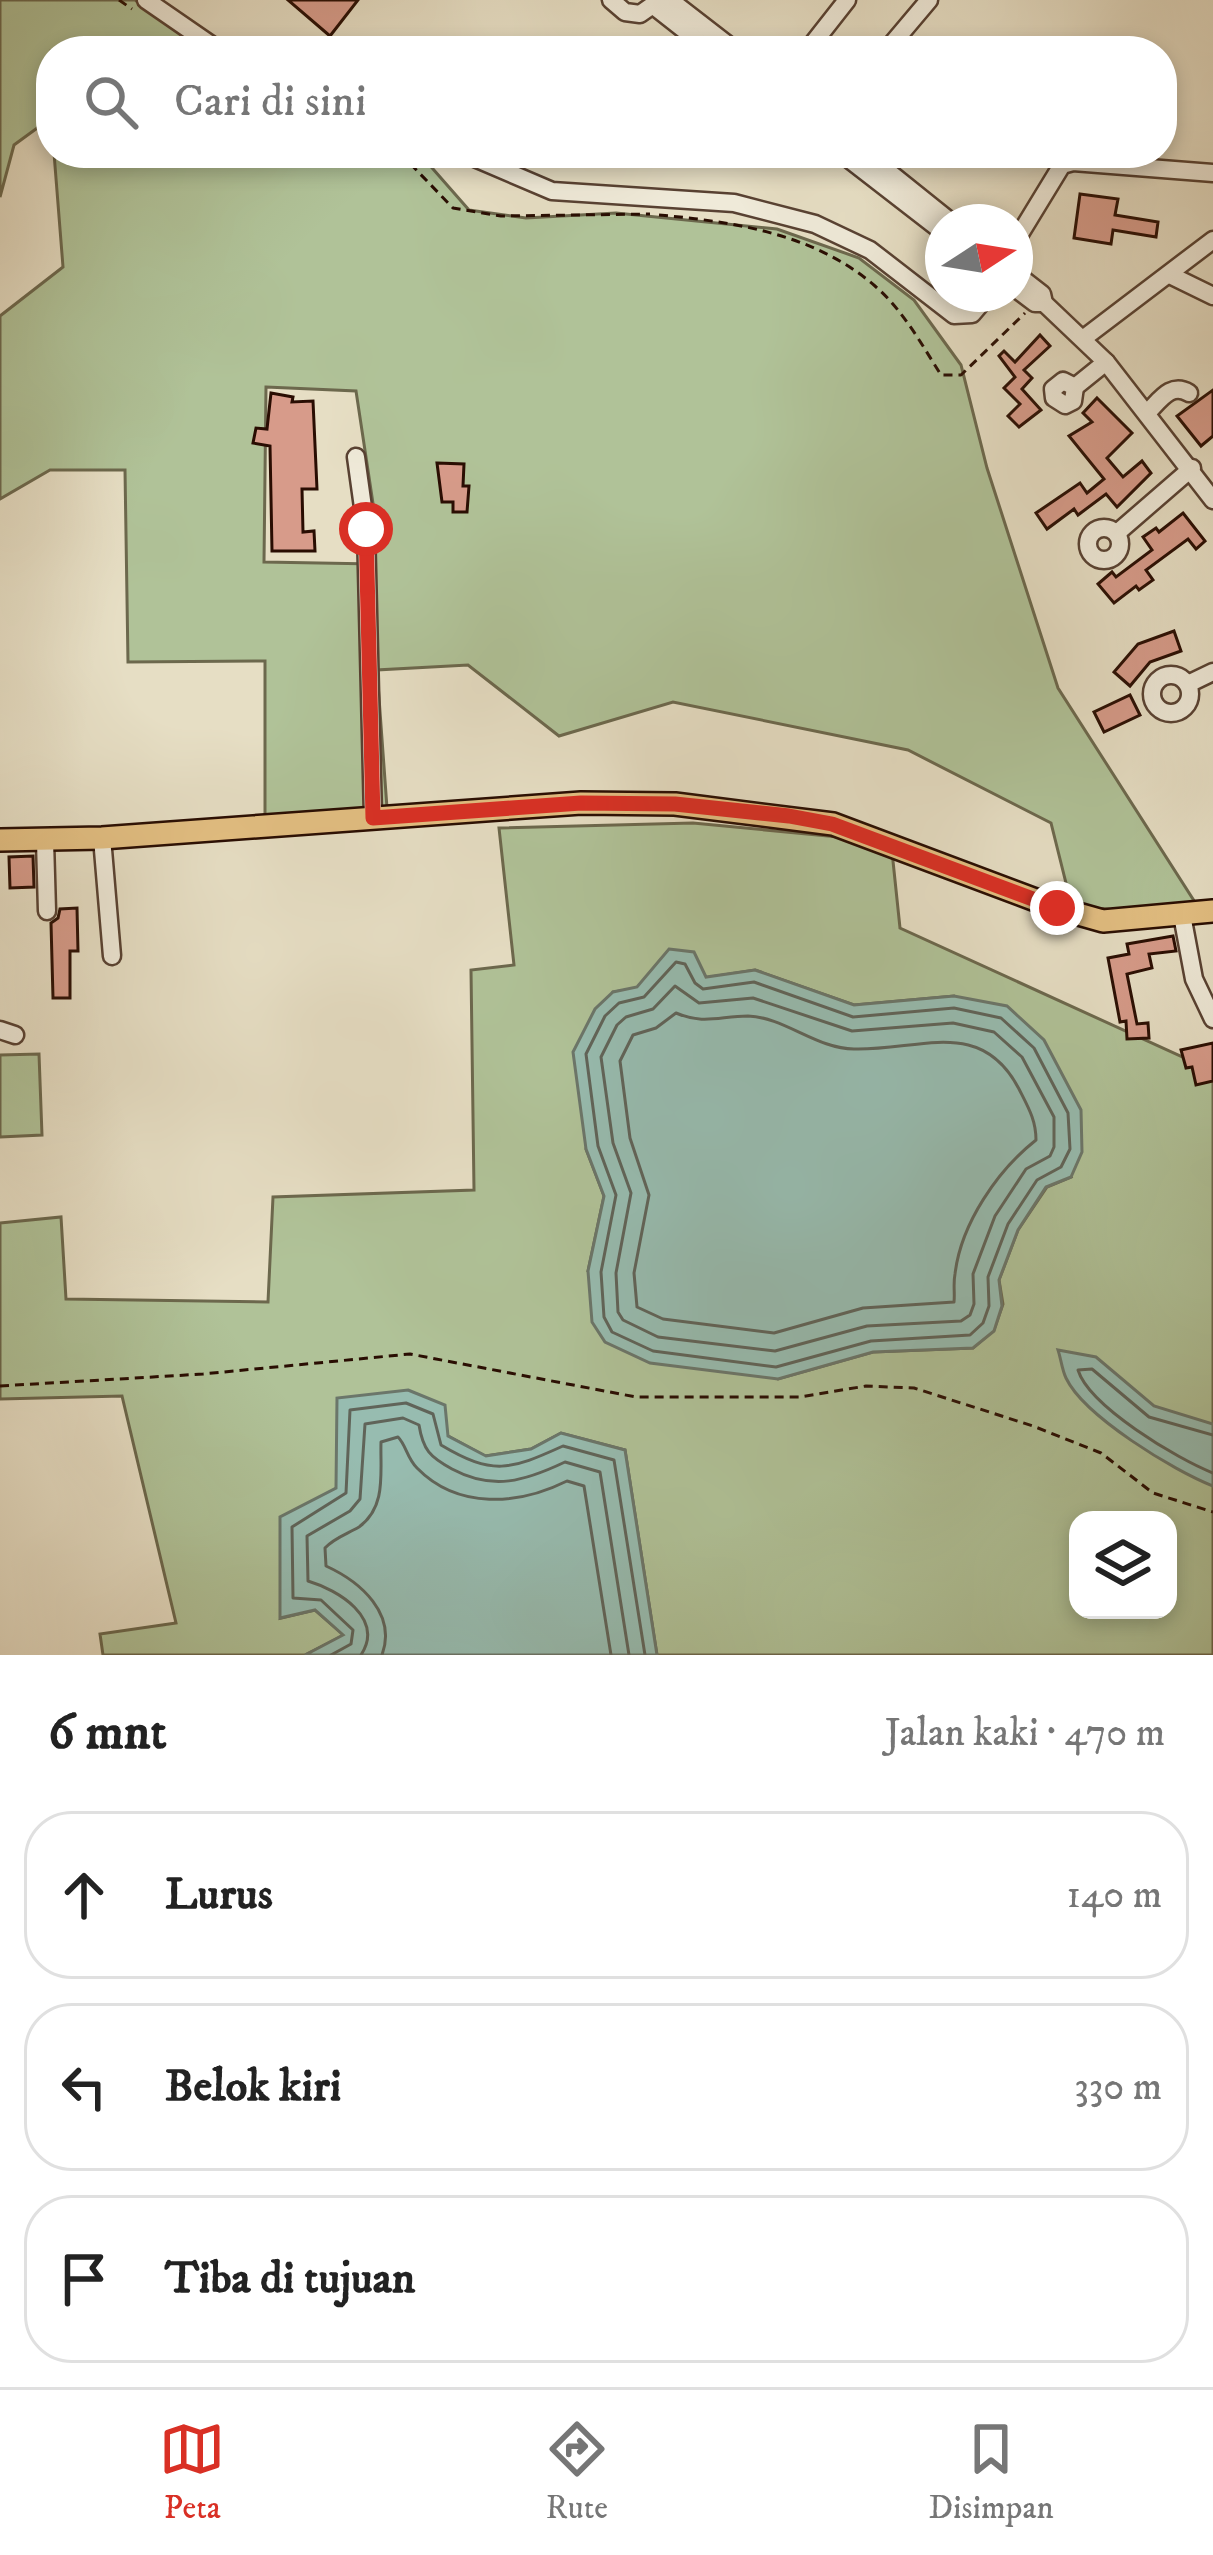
<!DOCTYPE html>
<html lang="id">
<head>
<meta charset="utf-8">
<style>
  :root { --surface:#fff; --page:#f2f2f2; --text:#222; --muted:#767676; --line:#e0e0e0; --accent:#d93025 }
  body { margin:0; font-family:"IM FELL DW Pica",serif; background:var(--page); color:var(--text) }
  .controls { position:absolute; right:36px; bottom:36px; display:grid; overflow:hidden; border-radius:24px; box-shadow:0 6px 18px #0003 }
  .controls button { width:108px; height:108px; display:grid; place-items:center; padding:0; border:0; border-bottom:3px solid var(--line); background:var(--surface); color:var(--text); font:60px sans-serif }
  .compass { position:absolute; left:925px; top:204px; width:108px; height:108px; border-radius:50%; background:var(--surface); box-shadow:0 6px 18px #0003; rotate:78deg }
  .stop { position:absolute; width:36px; height:36px; margin:-27px; border:9px solid #d93025; border-radius:50%; background:#fff }
  .stop.end { background:#d93025; border-color:#fff; box-shadow:0 3px 12px #0008 }
  .list { margin:0; padding:0; list-style:none }
  h2 { display:flex; justify-content:space-between; align-items:center; height:156px; margin:0; padding:0 48px; font-size:51px }
  h2 small { font-size:39px; font-weight:400; color:var(--muted) }
  .list li { display:grid; grid-template-columns:78px 1fr auto; gap:36px; align-items:center; box-sizing:border-box; height:168px; margin:0 24px 24px; padding:0 24px; border:3px solid var(--line); border-radius:48px }
  .list b { display:block; font-size:45px; white-space:nowrap }
  .list em { font-size:39px; font-style:normal; color:var(--muted) }
  .icon { flex:none; width:66px; height:66px; fill:none; stroke:currentColor; stroke-width:2; stroke-linecap:round; stroke-linejoin:round }
  .map { position:relative; flex:none; width:1213px; height:1655px; overflow:hidden }
  .search { position:absolute; background:var(--surface); box-shadow:0 6px 18px #0003; left:36px; right:36px; top:36px; height:132px; display:flex; align-items:center; gap:30px; box-sizing:border-box; padding:0 42px; border-radius:48px; color:var(--muted); font-size:45px }
  .sheet { height:732px; background:var(--surface) }
  nav { display:flex; justify-content:space-around; align-items:center; box-sizing:border-box; height:168px; border-top:3px solid var(--line); background:var(--surface); font-size:33px; color:var(--muted) }
  nav a { display:grid; justify-items:center; gap:6px }
  nav .on { color:var(--accent) }
  .map>svg:first-child { display:block }
  .green { fill:#b0c298; stroke:#6c684d; stroke-width:3; fill-rule:evenodd }
  .water { fill:#97bcb0; stroke:#6b766a; stroke-width:3 }
  .lines { fill:none; stroke-linecap:round; stroke-linejoin:round }
  .shore { stroke:#606459; stroke-width:3 }
  .building { fill:#d79b8a; stroke:#290d02; stroke-width:3 }
  .minor-casing { stroke:#584132; stroke-width:21 }
  .major-casing { stroke:#290d02; stroke-width:26 }
  .path { stroke:#290d02; stroke-width:3; stroke-dasharray:9 6; stroke-linecap:butt }
  .minor { stroke:#efead9; stroke-width:16 }
  .major { stroke:#e3bf82; stroke-width:21 }
  .route { stroke:#d93025; stroke-width:15 }
</style>
</head>
<body>
<div class="map">
<svg width="1213" height="1655" viewBox="0 0 1213 1655">
  <rect width="100%" height="100%" fill="#e6dec4"/>
  <filter id="stains"><feTurbulence type="fractalNoise" baseFrequency=".00167" numOctaves="4"/><feColorMatrix values="0 0 0 0 .2 0 0 0 0 .09 0 0 0 0 .02 0 0 0 .5 -.17"/></filter>
  <radialGradient id="worn" r=".72"><stop offset=".6" stop-color="#630" stop-opacity="0"/><stop offset="1" stop-color="#630" stop-opacity=".3"/></radialGradient>
  <g class="green">
    <polygon points="0,0 135,0 209,51 51,51 51,118 14,145 0,197"/>
    <path d="M54,153H419L469,210L526,218L616,213L777,229L859,258L914,300L961,365L987,468L1058,688L1198,907L1140,911L1072,907L1051,823L908,750L673,702L559,736L468,665L377,670L387,808L265,821V661L128,662L125,470H50L0,499V316L63,267ZM266,387L356,391L374,510V564L264,562Z"/>
    <path d="M693,823L891,842L900,928L1213,1071V1655H657L625,1450L561,1433L531,1449L485,1456L448,1436L336,1488L281,1618L315,1610L344,1635L305,1655H103L100,1634L176,1623L122,1396L0,1399V1223L61,1217L66,1299L268,1302L273,1197L474,1190L471,970L514,965L499,828ZM755,970L854,1005L954,996L1071,1177L1047,1187L1018,1230L999,1280L1003,1304L994,1330L973,1348L873,1352L778,1379L588,1271L604,1196L586,1149L613,992ZM1078,1520H1168V1610H1078Z"/>
    <polygon points="39,1054 42,1135 0,1137 0,1055"/>
  </g>
  <g class="water">
    <polygon points="669,949 694,952 706,977 755,970 854,1005 954,996 1007,1006 1044,1040 1081,1110 1082,1152 1071,1177 1046,1187 1018,1230 999,1280 1002,1306 994,1331 973,1348 873,1352 778,1379 650,1363 605,1342 592,1322 588,1271 604,1196 586,1149 573,1052 595,1009 613,992 637,987"/>
    <path d="M1058,1350L1096,1357L1154,1406L1213,1424V1486C1174,1471 1084,1416 1066,1378C1062,1370 1061,1359 1058,1350Z"/>
    <polygon points="408,1390 445,1405 448,1436 486,1456 531,1449 561,1433 625,1450 657,1655 305,1655 343,1635 315,1610 280,1618 280,1517 336,1488 337,1398"/>
  </g>
  <g class="lines">
    <g class="shore">
      <polygon points="676,962 685,964 695,983 703,989 754,982 853,1017 954,1008 1001,1018 1034,1048 1068,1113 1070,1149 1061,1167 1037,1180 1008,1224 988,1277 989,1306 983,1323 970,1335 871,1341 776,1367 653,1351 612,1332 604,1317 601,1272 616,1195 598,1146 586,1054 605,1016 619,1003 644,997"/>
      <polygon points="675,986 699,1003 753,998 852,1031 953,1023 994,1032 1022,1057 1054,1117 1054,1147 1050,1156 1026,1169 995,1216 973,1274 974,1304 970,1315 961,1321 867,1326 775,1351 658,1337 623,1320 618,1312 616,1273 631,1193 613,1143 601,1057 617,1025 626,1017 653,1009"/>
      <path d="M676,1013C704,1025 720,1016 748,1016C784,1017 817,1049 854,1049C919,1051 981,1016 1019,1089C1028,1107 1036,1120 1036,1140C998,1170 961,1223 955,1274C953,1284 955,1293 954,1302L863,1308L774,1333L663,1319L637,1307L634,1273L649,1195L630,1138L620,1061L633,1035L656,1028Z"/>
      <path d="M1213,1435L1149,1417L1092,1369L1078,1370C1089,1406 1177,1459 1213,1473"/>
      <path d="M331,1655L351,1644L353,1630L321,1600L293,1598L292,1527L346,1493L350,1410L406,1403L433,1414L441,1445C493,1476 510,1470 563,1446L614,1460L645,1655"/>
      <path d="M361,1655C385,1618 338,1590 308,1581L307,1536L350,1511L360,1499L365,1424L403,1418L419,1425C423,1450 430,1457 452,1469C493,1491 525,1481 565,1462L600,1472L629,1655"/>
      <path d="M382,1655C397,1614 361,1582 326,1566L325,1548C334,1538 347,1534 359,1527C387,1507 380,1472 381,1442L398,1437C406,1445 407,1458 417,1468C458,1510 519,1505 567,1481L584,1486L611,1655"/>
    </g>
  </g>
  <g class="building">
    <polygon points="288,0 358,0 330,36"/>
    <polygon points="1080,194 1118,199 1115,215 1158,222 1156,237 1113,230 1111,244 1074,238"/>
    <polygon points="1040,335 1050,346 1024,370 1032,378 1022,389 1041,410 1019,427 1008,416 1020,404 1004,388 1015,377 999,356 1004,351 1015,362"/>
    <polygon points="1213,390 1213,436 1201,446 1177,416"/>
    <polygon points="271,393 293,397 292,402 313,401 317,489 302,489 303,532 314,531 315,551 272,551 270,446 253,443 256,428 267,429"/>
    <polygon points="1097,398 1132,433 1107,458 1123,477 1142,461 1151,473 1117,507 1106,494 1078,515 1074,509 1047,529 1036,513 1080,483 1087,493 1104,479 1069,436 1092,422 1083,413"/>
    <polygon points="437,463 464,464 463,486 469,486 467,512 453,512 453,502 442,502"/>
    <polygon points="1183,513 1205,541 1196,549 1188,539 1146,570 1153,580 1139,590 1136,586 1114,603 1098,584 1112,572 1116,577 1152,550 1143,537 1156,528 1159,532"/>
    <polygon points="1174,631 1181,651 1150,662 1130,686 1114,672 1138,644"/>
    <polygon points="1130,695 1140,715 1104,732 1094,712"/>
    <polygon points="33,856 34,887 10,888 9,857"/>
    <polygon points="77,908 78,951 70,951 70,998 53,998 51,923 58,918 60,909"/>
    <polygon points="1173,936 1176,951 1149,954 1152,968 1127,974 1137,1024 1148,1023 1149,1038 1127,1039 1126,1021 1120,1022 1108,958 1129,954 1127,944"/>
    <polygon points="1213,1043 1213,1081 1196,1085 1192,1067 1186,1068 1181,1050"/>
  </g>
  <g class="lines">
    <g class="minor-casing">
      <g id="minor">
        <polyline points="146,0 220,51"/>
        <polyline points="611,0 625,12 640,14 660,0"/>
        <polyline points="670,0 736,51"/>
        <polyline points="655,7 711,51"/>
        <polyline points="807,51 847,0"/>
        <polyline points="886,51 929,0"/>
        <polyline points="463,153 552,191 734,203 815,224 870,250 954,315 972,314 989,294"/>
        <polyline points="841,153 943,232"/>
        <polyline points="865,153 951,222"/>
        <polyline points="1015,242 1062,165 1073,162 1213,173"/>
        <polyline points="1015,273 1042,294 1044,303 1106,362 1213,500"/>
        <polyline points="1170,275 1213,296"/>
        <polyline points="1015,288 1035,303 1044,303"/>
        <polyline points="1084,338 1213,240"/>
        <polygon points="1063,381 1075,387 1073,401 1065,405 1054,398 1053,389"/>
        <polyline points="1075,387 1106,362"/>
        <path d="M1148,412C1160,400 1171,382 1189,393"/>
        <polyline points="356,457 366,529 373,818"/>
        <circle cx="1104" cy="544" r="16"/>
        <polyline points="1117,533 1192,468"/>
        <circle cx="1171" cy="694" r="19"/>
        <polyline points="1188,684 1213,672"/>
        <polyline points="102,838 112,956"/>
        <polyline points="45,841 47,911"/>
        <polyline points="1182,915 1194,979 1213,1019"/>
        <polyline points="0,1030 15,1035"/>
      </g>
    </g>
    <g class="major-casing">
      <polyline id="major" points="0,840 102,838 581,803 675,804 833,824 1057,908 1103,921 1213,911"/>
    </g>
    <g class="path">
      <polyline points="119,0 132,9"/>
      <polyline points="400,153 453,208 501,216 650,214"/>
      <path d="M659,215C736,222 815,234 875,286C903,310 922,345 941,375H961L1025,313"/>
      <polyline points="0,1386 203,1374 410,1354 636,1397 800,1397 866,1386 914,1388 1033,1426 1101,1453 1153,1493 1213,1512"/>
    </g>
    <use href="#minor" class="minor"/>
    <use href="#major" class="major"/>
  </g>
  <g class="lines">
    <polyline class="route" points="366,529 373,818 581,803 675,804 789,816 832,824 1057,908"/>
  </g>
  <rect width="100%" height="100%" filter="url(#stains)"/>
  <rect width="100%" height="100%" fill="url(#worn)"/>
</svg>
<div class="controls">
<button><svg class="icon" aria-label="layers" viewBox="0 0 24 24"><path d="M12 4l9 5-9 5-9-5zM3 14l9 5 9-5"/></svg></button>
</div>
<svg class="compass" viewBox="-18 -18 36 36"><path d="M0-13l5 13h-10z" fill="#e53935"/><path d="M0 13l5-13h-10z" fill="#767676"/></svg>
<div class="stop" style="left:366px;top:529px"></div>
<div class="stop end" style="left:1057px;top:908px"></div>
<div class="search"><svg class="icon" aria-label="search" viewBox="0 0 24 24"><circle cx="10" cy="10" r="6"/><path d="M15 15l6 6"/></svg>Cari di sini</div>
</div>
<section class="sheet">
<h2>6 mnt<small>Jalan kaki · 470 m</small></h2>
<ul class="list">
<li><svg class="icon" aria-label="ahead" viewBox="0 0 24 24"><path d="M12 20V5M6 11l6-6 6 6"/></svg><div><b>Lurus</b></div><em>140 m</em></li>
<li><svg class="icon" aria-label="left" viewBox="0 0 24 24"><path d="M17 20v-9H6M10 6l-5 5 5 5"/></svg><div><b>Belok kiri</b></div><em>330 m</em></li>
<li><svg class="icon" aria-label="arrive" viewBox="0 0 24 24"><path d="M6 21V4h12l-3 4 3 4H6"/></svg><div><b>Tiba di tujuan</b></div></li>
</ul>
</section>
<nav>
<a class="on"><svg class="icon" aria-label="map" viewBox="0 0 24 24"><path d="M3 6l6-2 6 2 6-2v14l-6 2-6-2-6 2zM9 4v14M15 6v14"/></svg>Peta</a>
<a><svg class="icon" aria-label="directions" viewBox="0 0 24 24"><path d="M12 3l9 9-9 9-9-9zM9 14v-3h6M13 9l2 2-2 2"/></svg>Rute</a>
<a><svg class="icon" aria-label="saved" viewBox="0 0 24 24"><path d="M7 4h10v16l-5-4-5 4z"/></svg>Disimpan</a>
</nav>
</body>
</html>
